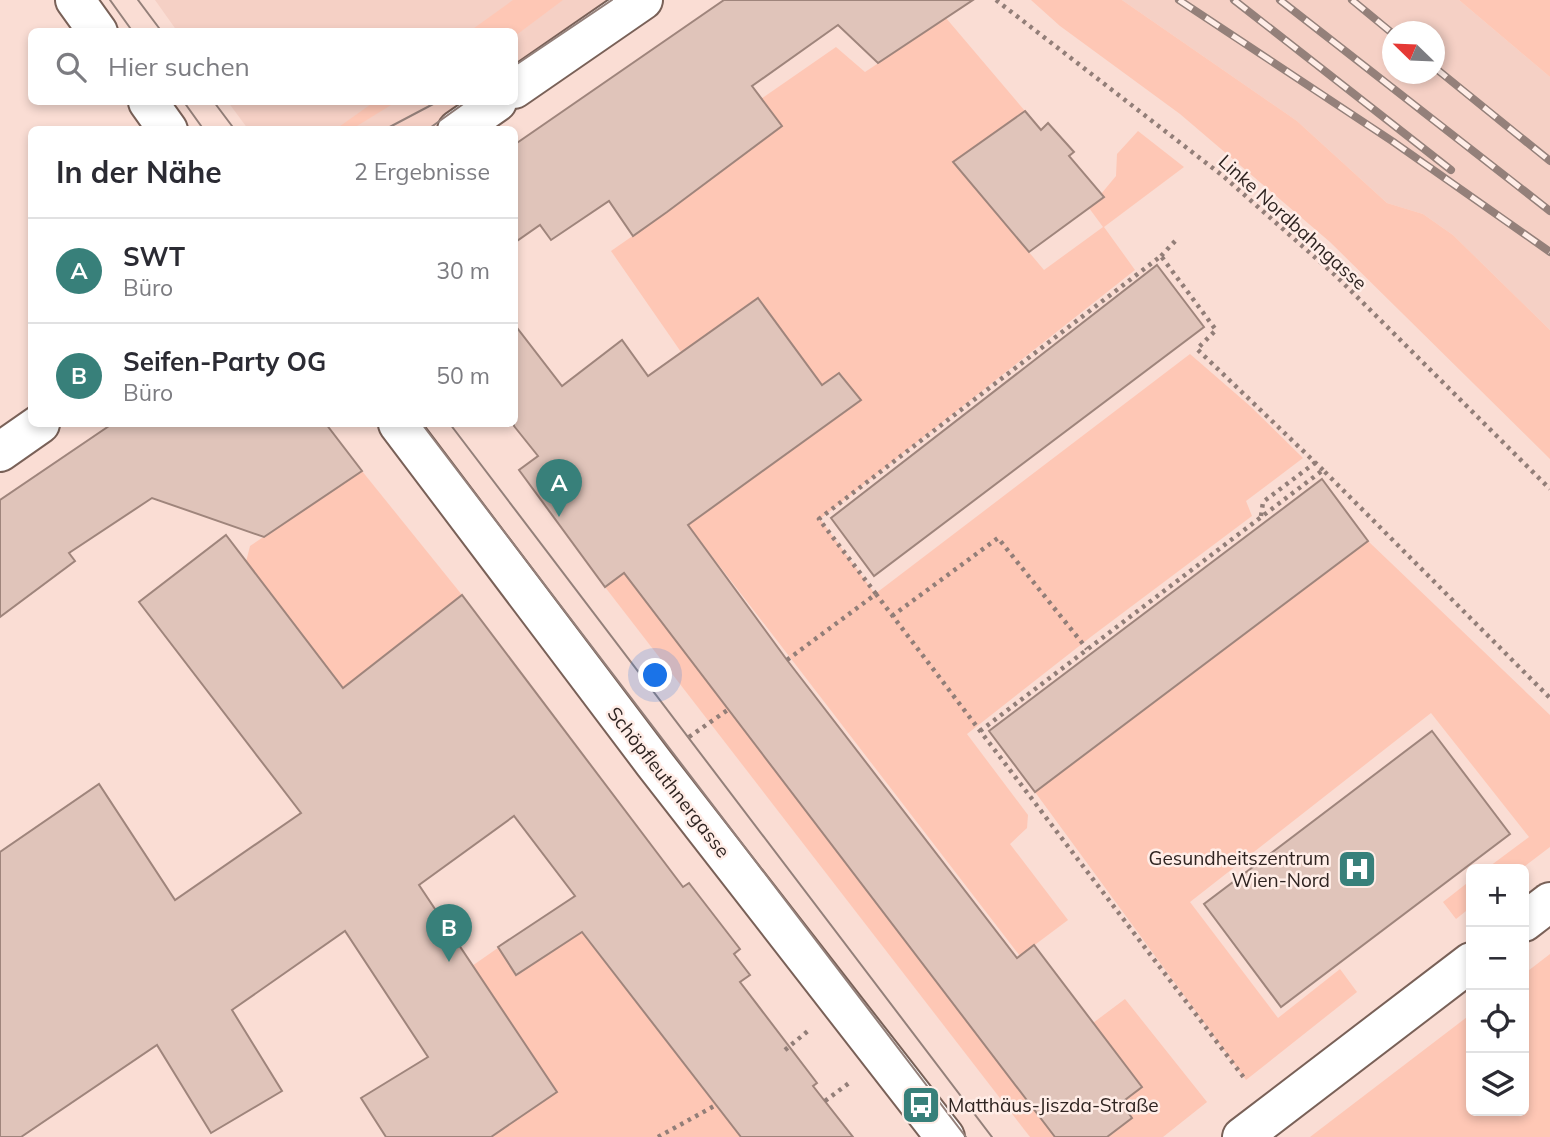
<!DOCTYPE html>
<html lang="de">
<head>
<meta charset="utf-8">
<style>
  :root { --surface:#fff; --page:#f7f7f7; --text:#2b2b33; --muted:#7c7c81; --line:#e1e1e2; --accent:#38807a }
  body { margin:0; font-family:Mulish,sans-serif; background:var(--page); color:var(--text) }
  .controls { position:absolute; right:21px; bottom:21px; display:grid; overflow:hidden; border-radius:10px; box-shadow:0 4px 10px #0003 }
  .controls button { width:63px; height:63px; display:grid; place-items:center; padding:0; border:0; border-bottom:2px solid var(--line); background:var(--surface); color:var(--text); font:35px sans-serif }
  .compass { position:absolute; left:1382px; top:21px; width:63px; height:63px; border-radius:50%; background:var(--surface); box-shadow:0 4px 10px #0003; rotate:293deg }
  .you { position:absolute; left:656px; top:676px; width:24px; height:24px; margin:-18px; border:5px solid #fff; border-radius:50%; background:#1a73e8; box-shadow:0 0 0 10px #1a73e833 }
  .badge { display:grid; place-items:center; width:46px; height:46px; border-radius:50%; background:var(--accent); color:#fff; font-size:23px; font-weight:700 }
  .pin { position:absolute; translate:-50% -58px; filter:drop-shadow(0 2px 4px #0008) }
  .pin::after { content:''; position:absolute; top:37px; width:24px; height:21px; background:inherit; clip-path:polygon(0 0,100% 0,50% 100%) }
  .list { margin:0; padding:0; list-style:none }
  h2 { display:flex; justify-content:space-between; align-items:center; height:91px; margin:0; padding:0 28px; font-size:30px }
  h2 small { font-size:23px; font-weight:400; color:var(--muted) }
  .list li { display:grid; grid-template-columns:46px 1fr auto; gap:21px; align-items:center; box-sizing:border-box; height:105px; padding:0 28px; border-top:2px solid var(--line) }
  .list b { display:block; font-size:26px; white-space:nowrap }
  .list p { margin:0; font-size:23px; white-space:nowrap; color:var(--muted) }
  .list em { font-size:23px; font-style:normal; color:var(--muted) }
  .icon { flex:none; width:38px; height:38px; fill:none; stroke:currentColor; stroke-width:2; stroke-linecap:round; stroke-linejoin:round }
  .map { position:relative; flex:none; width:1550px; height:1137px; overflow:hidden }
  .search { position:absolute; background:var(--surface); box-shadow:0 4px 10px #0003; left:28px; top:28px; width:490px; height:77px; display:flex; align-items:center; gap:18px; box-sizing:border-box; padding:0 24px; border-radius:10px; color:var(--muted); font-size:26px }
  .panel { position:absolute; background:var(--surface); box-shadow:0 4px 10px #0003; left:28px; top:126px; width:490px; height:301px; border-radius:10px }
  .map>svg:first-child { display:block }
  .built { fill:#f5d0c5; fill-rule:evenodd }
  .green { fill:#fec7b5 }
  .building { fill:#e0c4ba; stroke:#9f857c; stroke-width:2 }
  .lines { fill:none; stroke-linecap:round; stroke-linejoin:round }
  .street-casing { stroke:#796158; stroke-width:42 }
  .path { stroke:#927e78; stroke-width:4.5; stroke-dasharray:3.5 5; stroke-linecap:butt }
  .street { stroke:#fff; stroke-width:38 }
  .tram { stroke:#94807a; stroke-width:2 }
  .rail-casing { stroke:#94807a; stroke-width:8 }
  .rail { stroke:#ffede7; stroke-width:5; stroke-dasharray:16; stroke-linecap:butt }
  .labels { text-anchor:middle; stroke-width:5; stroke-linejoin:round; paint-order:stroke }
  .street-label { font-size:19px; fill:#2f2421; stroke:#ffede7 }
  .poi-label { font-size:19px; fill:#2f2421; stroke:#ffede7; text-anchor:end }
</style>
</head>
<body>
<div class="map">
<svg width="1550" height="1137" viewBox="0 0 1550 1137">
  <rect width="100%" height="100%" fill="#faddd4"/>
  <g class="built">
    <polygon points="155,0 607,0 515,68 514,32 177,31"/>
    <path d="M1122,0H1459L1550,77V330L1453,235L1423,214L1387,203L1297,121ZM1392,32H1434V74H1392Z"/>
    <polygon points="228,102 469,102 431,130 248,129"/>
  </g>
  <g class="green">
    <polygon points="513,0 563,0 515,36 514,32 470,31"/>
    <polygon points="1031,0 1122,0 1297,121 1387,203 1423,214 1453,235 1550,330 1550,459 1330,242 1180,114 1060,26"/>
    <polygon points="1459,0 1550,0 1550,77"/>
    <polygon points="946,18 1025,111 953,162 1044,270 1103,227 1089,208 1104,198 1101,194 1116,176 1117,154 1138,131 1184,167 1104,227 1135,270 820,519 875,594 1190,354 1250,406 1303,458 1246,501 1252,516 1092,636 967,734 1028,815 1027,828 1010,844 1068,920 1020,956 688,525 860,400 840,373 821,385 758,298 681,352 611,251 667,212 635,164 719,173 782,126 761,99 836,47 865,72"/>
    <polygon points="374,102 396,102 352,129 336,129"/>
    <polygon points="362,471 462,595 343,688 246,562 250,546"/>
    <polygon points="1368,541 1550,715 1550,847 1521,869 1486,869 1529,837 1431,713 1190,902 1278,1018 1340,969 1357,992 1246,1080 1035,792"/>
    <polygon points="624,573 1055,1137 1030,1137 605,587"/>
    <polygon points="1471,880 1471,907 1456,919 1443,902"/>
    <polygon points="575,896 582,932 741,1137 491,1137 472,966 525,929 543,957 566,943 547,914"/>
    <polygon points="1550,954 1550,1137 1310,1137 1471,1014 1471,1111 1524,1111 1524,974"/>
    <polygon points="1125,999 1207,1102 1163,1137 1107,1137 1131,1118 1121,1103 1142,1087 1093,1023"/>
  </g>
  <g class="building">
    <polygon points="724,0 973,0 878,63 838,25 752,86 782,126 667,212 633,236 609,201 551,240 540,225 514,243 514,145"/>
    <polygon points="1025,111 1041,130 1048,123 1074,152 1069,156 1104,197 1029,252 953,162"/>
    <polygon points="1157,265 1204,327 874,576 831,518"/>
    <polygon points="758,298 822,385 839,373 861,400 688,525 787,660 1017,958 1034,945 1142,1087 1121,1103 1132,1118 1107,1137 1055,1137 624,573 605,587 519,470 538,456 514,426 514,324 562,386 622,340 648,376"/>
    <polygon points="112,424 326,424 362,471 264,537 152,498 69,553 75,561 0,617 0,500"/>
    <polygon points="1322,479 1368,541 1035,792 989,731"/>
    <polygon points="226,535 343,688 462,595 683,887 689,883 740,949 734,954 750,975 740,982 817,1083 813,1086 853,1137 741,1137 582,932 516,975 498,947 575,896 514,816 419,885 557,1092 491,1137 386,1137 361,1098 428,1057 345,931 232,1010 282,1091 211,1133 157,1045 21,1137 0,1137 0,852 99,784 175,900 301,813 139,602"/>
    <polygon points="1432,731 1510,834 1281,1007 1204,904"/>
  </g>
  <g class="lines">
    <g class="street-casing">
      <g id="street">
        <polyline points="75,0 98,32"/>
        <polyline points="514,89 643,0"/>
        <polyline points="148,102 168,130"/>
        <polyline points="457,130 497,102"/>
        <polyline points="398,424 654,763 945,1137"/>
        <polyline points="0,452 40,424"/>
        <polyline points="1524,922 1550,902"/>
        <polyline points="1242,1137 1471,962"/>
      </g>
    </g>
    <g class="path">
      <polyline points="996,0 1223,176 1335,275 1550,489"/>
      <polyline points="1161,256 1178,238"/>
      <polyline points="1261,516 1263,502 1316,462"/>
      <polyline points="876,594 819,519 1161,256 1216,330 1197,349 1323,470"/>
      <polyline points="892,616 998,538 1087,649"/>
      <polyline points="787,660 876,594 1245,1079"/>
      <polyline points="980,731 1323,470 1550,698"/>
      <polyline points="689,737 729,709"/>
      <polyline points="785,1050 809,1030"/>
      <polyline points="825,1101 849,1083"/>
      <polyline points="658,1137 716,1105"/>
    </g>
    <use href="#street" class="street"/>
    <g class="tram">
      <polyline points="110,0 133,32"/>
      <polyline points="138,0 162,32"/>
      <polyline points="514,66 612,0"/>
      <polyline points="184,102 204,130"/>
      <polyline points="214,102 235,130"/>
      <polyline points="384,130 437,102"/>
      <polyline points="427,130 466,102"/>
      <polyline points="422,424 966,1137"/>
      <polyline points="450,424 992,1137"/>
    </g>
    <g class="rail-casing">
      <g id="rail">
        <polyline points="1179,0 1392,141 1550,252"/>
        <polyline points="1234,0 1451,170"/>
        <polyline points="1280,0 1550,211"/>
        <polyline points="1352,0 1392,33"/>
        <polyline points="1434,67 1550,161"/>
      </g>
    </g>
    <use href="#rail" class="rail"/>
  </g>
  <defs>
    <g id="hospital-square" transform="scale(2.0125)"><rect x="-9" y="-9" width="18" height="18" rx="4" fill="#38807a" stroke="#ffede7"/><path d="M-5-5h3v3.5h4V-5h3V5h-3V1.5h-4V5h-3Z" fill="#fff"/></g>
    <g id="bus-square" transform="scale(2.0125)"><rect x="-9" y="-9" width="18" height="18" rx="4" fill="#38807a" stroke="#ffede7"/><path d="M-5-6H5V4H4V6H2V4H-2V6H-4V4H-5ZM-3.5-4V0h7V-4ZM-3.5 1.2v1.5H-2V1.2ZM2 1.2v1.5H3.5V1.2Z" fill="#fff"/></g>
  </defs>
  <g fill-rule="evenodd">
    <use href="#hospital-square" x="1357" y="869"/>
    <use href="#bus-square" x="921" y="1105"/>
  </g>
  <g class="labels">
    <g class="street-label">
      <text transform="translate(1293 222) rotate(42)" y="7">Linke Nordbahngasse</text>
      <text transform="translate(669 782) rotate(52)" y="7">Schöpfleuthnergasse</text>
    </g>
    <g class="poi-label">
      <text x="1330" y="865">Gesundheitszentrum<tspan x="1330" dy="22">Wien-Nord</tspan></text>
      <text x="948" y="1112" text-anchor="start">Matthäus-Jiszda-Straße</text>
    </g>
  </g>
</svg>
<div class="controls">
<button>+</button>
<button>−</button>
<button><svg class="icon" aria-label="locate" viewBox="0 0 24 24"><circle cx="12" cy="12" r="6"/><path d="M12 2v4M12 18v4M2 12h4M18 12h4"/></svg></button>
<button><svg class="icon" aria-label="layers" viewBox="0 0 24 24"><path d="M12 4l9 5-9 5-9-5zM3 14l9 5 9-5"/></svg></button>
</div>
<svg class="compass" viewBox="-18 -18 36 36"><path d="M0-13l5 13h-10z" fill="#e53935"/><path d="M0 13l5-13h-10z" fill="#7c7c81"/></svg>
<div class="you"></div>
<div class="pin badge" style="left:559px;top:517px">A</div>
<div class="pin badge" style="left:449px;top:962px">B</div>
<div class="search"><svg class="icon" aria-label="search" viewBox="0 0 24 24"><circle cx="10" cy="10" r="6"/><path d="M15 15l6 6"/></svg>Hier suchen</div>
<section class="panel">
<h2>In der Nähe<small>2 Ergebnisse</small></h2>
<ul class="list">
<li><span class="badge">A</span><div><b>SWT</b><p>Büro</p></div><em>30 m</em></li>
<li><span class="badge">B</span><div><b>Seifen-Party OG</b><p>Büro</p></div><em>50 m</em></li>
</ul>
</section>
</div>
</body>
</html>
